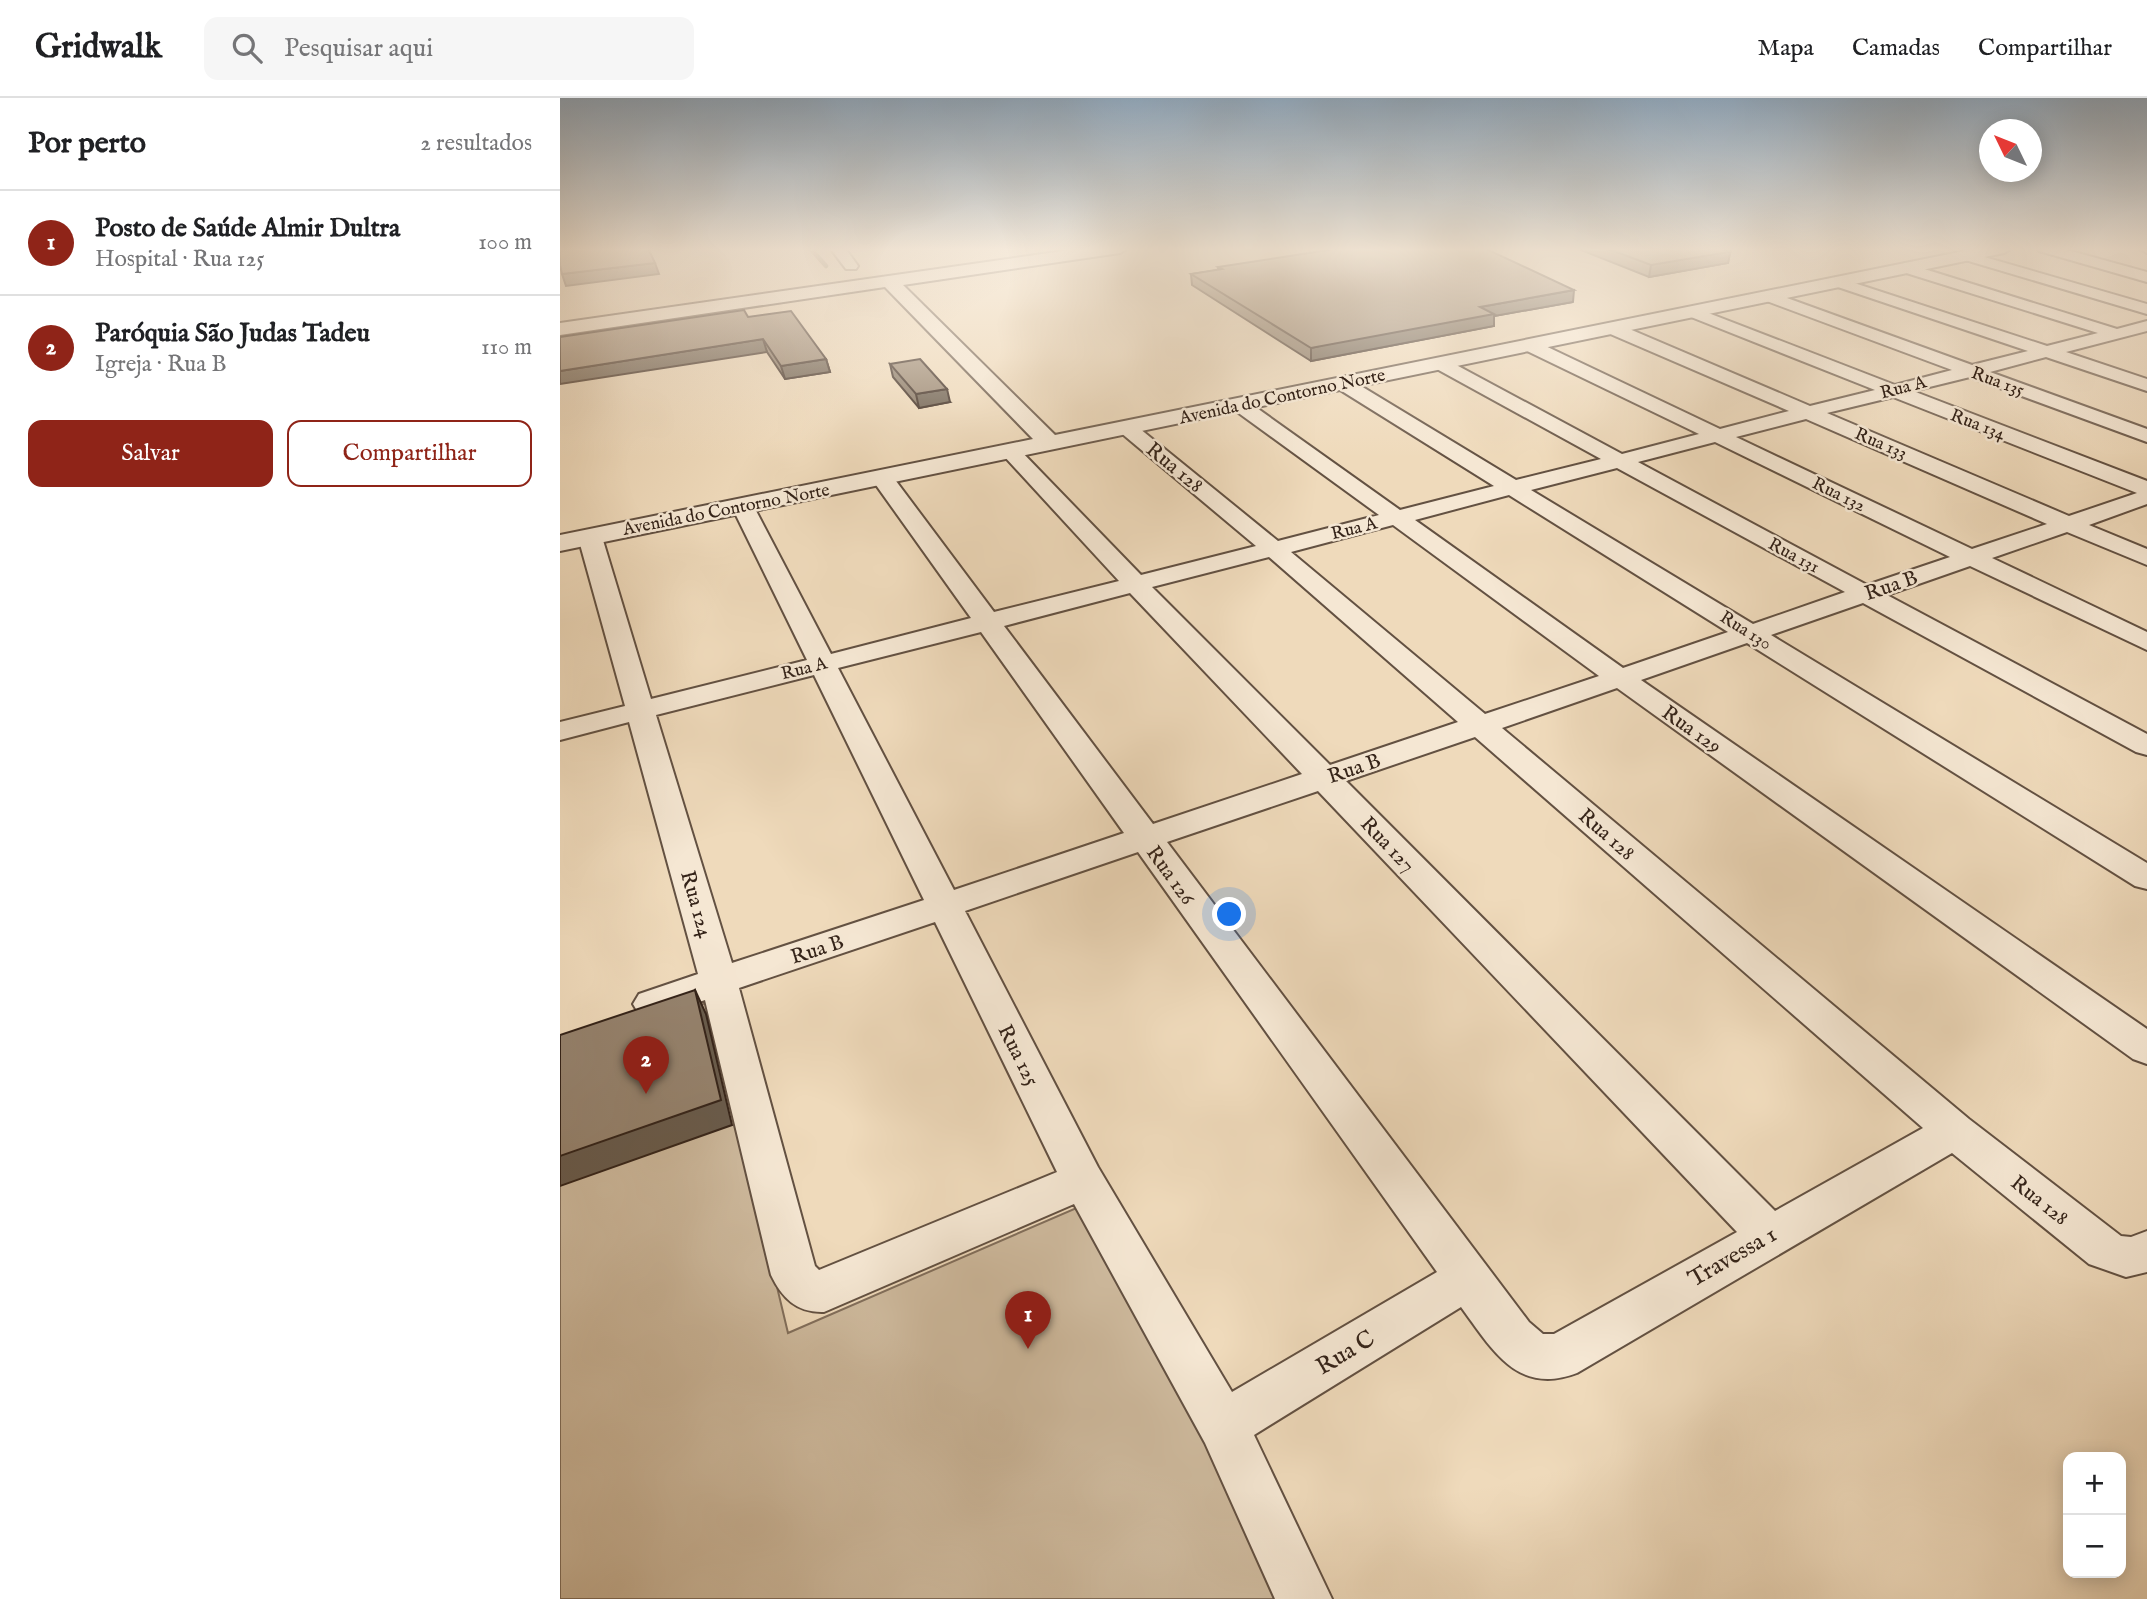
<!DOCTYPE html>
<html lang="pt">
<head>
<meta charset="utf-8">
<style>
  :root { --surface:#fff; --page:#f6f6f6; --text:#202124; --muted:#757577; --line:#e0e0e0; --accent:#8f2418 }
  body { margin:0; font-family:"IM FELL English",serif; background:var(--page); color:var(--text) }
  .controls { position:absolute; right:21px; bottom:21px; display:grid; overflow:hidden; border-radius:14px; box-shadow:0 4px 18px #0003 }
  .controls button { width:63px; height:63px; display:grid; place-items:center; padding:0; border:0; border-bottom:2px solid var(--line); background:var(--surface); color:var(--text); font:35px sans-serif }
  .compass { position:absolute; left:1419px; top:21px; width:63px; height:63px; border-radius:50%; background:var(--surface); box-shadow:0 4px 18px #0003; rotate:313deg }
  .you { position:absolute; left:670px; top:817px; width:24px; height:24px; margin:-18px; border:5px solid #fff; border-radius:50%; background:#1a73e8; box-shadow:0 0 0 10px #1a73e833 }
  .badge { display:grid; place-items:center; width:46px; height:46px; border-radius:50%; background:var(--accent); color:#fff; font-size:23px; font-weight:700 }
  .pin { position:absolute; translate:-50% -58px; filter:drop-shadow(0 2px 4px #0008) }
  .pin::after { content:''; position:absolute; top:37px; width:24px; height:21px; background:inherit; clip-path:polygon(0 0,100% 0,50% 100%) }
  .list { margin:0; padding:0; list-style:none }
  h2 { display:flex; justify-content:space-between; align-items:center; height:91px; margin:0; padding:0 28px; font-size:30px }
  h2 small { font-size:23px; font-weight:400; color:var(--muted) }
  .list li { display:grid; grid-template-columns:46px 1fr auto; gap:21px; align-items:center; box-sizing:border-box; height:105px; padding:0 28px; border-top:2px solid var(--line) }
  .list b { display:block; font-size:26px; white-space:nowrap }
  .list p { margin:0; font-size:23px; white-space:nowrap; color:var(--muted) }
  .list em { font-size:23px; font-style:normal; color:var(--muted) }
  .actions { display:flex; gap:14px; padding:21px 28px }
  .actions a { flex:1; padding:16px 0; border:2px solid var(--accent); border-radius:14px; text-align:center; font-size:24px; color:var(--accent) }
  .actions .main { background:var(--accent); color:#fff }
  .icon { flex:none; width:38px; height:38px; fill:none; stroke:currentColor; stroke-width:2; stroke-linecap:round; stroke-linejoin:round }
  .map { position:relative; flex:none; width:1587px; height:1501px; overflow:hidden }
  header { display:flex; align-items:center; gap:42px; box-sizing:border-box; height:98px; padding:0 35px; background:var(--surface); border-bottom:2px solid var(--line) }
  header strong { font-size:33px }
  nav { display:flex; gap:38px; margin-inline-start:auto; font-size:24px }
  .search { width:490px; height:63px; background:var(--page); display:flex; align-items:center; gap:18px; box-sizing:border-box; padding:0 24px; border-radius:14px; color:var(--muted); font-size:26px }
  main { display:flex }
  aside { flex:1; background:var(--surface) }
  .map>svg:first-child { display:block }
  .green { fill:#cfbb9f; stroke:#826f5c; stroke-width:2 }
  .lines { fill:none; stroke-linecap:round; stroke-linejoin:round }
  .stream { stroke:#7e6c59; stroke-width:4.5 }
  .minor-casing { stroke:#635142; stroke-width:4 }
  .tertiary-casing { stroke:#635142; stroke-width:4 }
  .minor { fill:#f5e7d3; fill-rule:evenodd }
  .tertiary { fill:#f5e7d3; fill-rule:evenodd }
  .wall { fill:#80705e; stroke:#342319; stroke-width:2 }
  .shaded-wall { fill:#685b4c; stroke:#342319; stroke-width:2 }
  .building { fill:#95826d; stroke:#342319; stroke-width:2 }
  .labels { text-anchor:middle; stroke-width:5; stroke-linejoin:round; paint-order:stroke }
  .far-street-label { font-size:18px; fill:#342319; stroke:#f5e7d3 }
  .street-label { font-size:21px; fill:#342319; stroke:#f5e7d3 }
  .near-street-label { font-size:24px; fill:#342319; stroke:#f5e7d3 }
</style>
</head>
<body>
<header>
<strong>Gridwalk</strong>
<div class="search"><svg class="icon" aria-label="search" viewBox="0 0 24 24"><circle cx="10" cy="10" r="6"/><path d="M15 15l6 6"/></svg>Pesquisar aqui</div>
<nav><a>Mapa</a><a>Camadas</a><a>Compartilhar</a></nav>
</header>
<main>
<aside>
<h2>Por perto<small>2 resultados</small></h2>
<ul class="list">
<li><span class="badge">1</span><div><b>Posto de Saúde Almir Dultra</b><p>Hospital · Rua 125</p></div><em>100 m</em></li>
<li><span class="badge">2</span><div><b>Paróquia São Judas Tadeu</b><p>Igreja · Rua B</p></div><em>110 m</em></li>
</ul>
<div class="actions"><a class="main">Salvar</a><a>Compartilhar</a></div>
</aside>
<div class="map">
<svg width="1587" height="1501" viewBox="0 0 1587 1501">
  <rect width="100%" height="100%" fill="#efdabb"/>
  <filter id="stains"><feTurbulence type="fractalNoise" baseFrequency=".00286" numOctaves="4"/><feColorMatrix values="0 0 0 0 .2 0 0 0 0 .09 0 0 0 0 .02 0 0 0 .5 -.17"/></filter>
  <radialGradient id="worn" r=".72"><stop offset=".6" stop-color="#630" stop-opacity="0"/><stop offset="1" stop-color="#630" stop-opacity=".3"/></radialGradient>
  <polygon class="green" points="149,904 228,1235 528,1105 724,1501 0,1501 0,955"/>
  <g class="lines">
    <polyline class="stream" points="250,150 266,168"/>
    <g class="minor-casing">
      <g id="minor">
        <polygon points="270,150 285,150 298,168 296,171 286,171"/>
        <polygon points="1477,150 1500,150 1587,174 1587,184 1479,153"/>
        <polygon points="1578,150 1587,150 1587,155"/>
        <polygon points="1407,154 1587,206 1587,216 1402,161 1400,158"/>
        <path d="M1345,165L1557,231L1587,223V233L1506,254L1587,281V293L1486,259L1430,274L1587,331V344L1410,279L1353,293L1587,383V406L1529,427L1587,451V467L1507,434L1432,460L1587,534V552L1410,468L1327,497L1587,636V657L1576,654L1303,505L1211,537L1587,765V791L1575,788L1187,545L1081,582L1587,931V966L1573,961L1057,590L942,630L1409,1021L1561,1138L1571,1139L1587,1133V1174L1566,1179L1529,1166L1392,1055L1017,1275C957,1298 932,1251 901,1209L694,1337L772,1501H715L645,1345L514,1106L264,1214C237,1215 222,1200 211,1177L145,902L92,920L79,916L73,906L79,896L138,876L69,624L0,642V624L65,608L18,439L22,434H38L42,439L91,601L247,562L171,407L174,402H190L193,407L271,556L411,520L311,380L314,375H330L434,514L559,483L443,357L440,353L443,349H457L581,477L696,448L560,334L557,330L560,326H574L718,443L819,417L673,311L670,307L673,303H687L840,412L934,388L777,290L775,286L777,282H791L956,382L1041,361L875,270L872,266L875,262H887L1062,356L1139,336L965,252L962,248L965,244H977L1160,331L1229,313L1048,235L1046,231L1048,227H1060L1250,308L1315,292L1126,217L1124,214L1126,211H1138L1335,287L1392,272L1204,202L1202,199L1204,196H1216L1412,267L1468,253L1275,188L1272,185L1275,182H1285L1487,248L1538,235L1340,173L1337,170ZM1333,299L1577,395L1509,418L1267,315ZM1246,321L1487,426L1412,451L1176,339ZM1155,344L1390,459L1307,487L1078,364ZM1057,370L1285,494L1193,526L971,392ZM949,397L1168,534L1063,570L855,422ZM833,427L1039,578L925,616L731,454ZM709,459L898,624L770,667L592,489ZM570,495L742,676L593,726L444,528ZM421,534L564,735L394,792L278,570ZM254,577L364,802L172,865L96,617ZM915,639L1363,1030L1215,1113L786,683ZM758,693L1177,1134L994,1236H983L969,1224L607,744ZM578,754L877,1174L672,1294L538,1069L405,813ZM375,824L497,1074L259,1172L255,1168L179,890Z"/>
      </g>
    </g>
    <g class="tertiary-casing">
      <polygon id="tertiary" points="524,150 568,150 560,155 343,187 495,337 1419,150 1452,150 1444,155 0,453 0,437 473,341 325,189 0,237 0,225"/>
    </g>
    <use href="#minor" class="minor"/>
    <use href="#tertiary" class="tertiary"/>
  </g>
  <g class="wall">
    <polygon points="1016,150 1171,150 1168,165 1089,179"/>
    <polygon points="658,169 1013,204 934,218 934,228 751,263 632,187 631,176 658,172"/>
    <polygon points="188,219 266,261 270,274 225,281 207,254"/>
    <polygon points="330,266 390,304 359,310 333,279"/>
  </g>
  <g class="shaded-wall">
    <polygon points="1149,150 1171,150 1168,165 1089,179 1091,167"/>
    <polygon points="95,165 99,176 6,188 2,176"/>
    <polygon points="1014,192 1013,204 934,218 934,228 751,263 751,250 920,209"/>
    <polygon points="203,241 207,254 0,286 0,273"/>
    <polygon points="266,261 270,274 225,281 221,268"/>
    <polygon points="387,291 390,304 359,310 356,296"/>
    <polygon points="135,892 146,916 172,1027 0,1088 0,1058"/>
  </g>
  <g class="building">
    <polygon points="0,150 88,150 95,165 2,176 0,167"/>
    <polygon points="781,150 924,150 1014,192 920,209 934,216 751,250 631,176 662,171 658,169"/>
    <polygon points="1046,150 1159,150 1169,154 1091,167"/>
    <polygon points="184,212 188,219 231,213 266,261 221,268 203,241 0,273 0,239"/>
    <polygon points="360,261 387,291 356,296 330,266"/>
    <polygon points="135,892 161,1002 0,1058 0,937"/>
  </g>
  <linearGradient id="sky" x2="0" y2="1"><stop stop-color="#91aac0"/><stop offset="0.42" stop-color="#f8eee0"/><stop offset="1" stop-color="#f8eee0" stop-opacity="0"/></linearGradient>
  <rect width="1587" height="360" fill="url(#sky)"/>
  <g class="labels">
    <g class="far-street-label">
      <text transform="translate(1438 283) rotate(20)" y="6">Rua 135</text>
      <text transform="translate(1343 289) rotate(-15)" y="6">Rua A</text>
      <text transform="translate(722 298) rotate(-12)" y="6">Avenida do Contorno Norte</text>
      <text transform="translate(1418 326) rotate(21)" y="6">Rua 134</text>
      <text transform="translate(1321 345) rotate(23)" y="6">Rua 133</text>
      <text transform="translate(1279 396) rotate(26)" y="6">Rua 132</text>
      <text transform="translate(166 411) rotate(-11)" y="6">Avenida do Contorno Norte</text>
      <text transform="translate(794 430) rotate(-14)" y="6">Rua A</text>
      <text transform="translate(1234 457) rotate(28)" y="6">Rua 131</text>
      <text transform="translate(1186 532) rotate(32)" y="6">Rua 130</text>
      <text transform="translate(244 570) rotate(-14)" y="6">Rua A</text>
    </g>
    <g class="street-label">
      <text transform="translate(615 369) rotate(39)" y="7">Rua 128</text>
      <text transform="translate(1331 487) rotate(-19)" y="7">Rua B</text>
      <text transform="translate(1132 631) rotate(35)" y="7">Rua 129</text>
      <text transform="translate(794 670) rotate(-19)" y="7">Rua B</text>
      <text transform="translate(1047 736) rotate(41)" y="7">Rua 128</text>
      <text transform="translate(828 746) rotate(46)" y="7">Rua 127</text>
      <text transform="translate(611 777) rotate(54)" y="7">Rua 126</text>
      <text transform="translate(137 806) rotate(74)" y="7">Rua 124</text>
      <text transform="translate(257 851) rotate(-18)" y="7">Rua B</text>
      <text transform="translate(459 957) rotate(63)" y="7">Rua 125</text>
      <text transform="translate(1480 1102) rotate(38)" y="7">Rua 128</text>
    </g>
    <g class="near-street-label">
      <text transform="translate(1172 1158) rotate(-30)" y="8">Travessa 1</text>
      <text transform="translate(785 1254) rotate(-31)" y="8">Rua C</text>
    </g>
  </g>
  <rect width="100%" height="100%" filter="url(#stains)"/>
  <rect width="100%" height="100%" fill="url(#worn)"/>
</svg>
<div class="controls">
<button>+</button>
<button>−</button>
</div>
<svg class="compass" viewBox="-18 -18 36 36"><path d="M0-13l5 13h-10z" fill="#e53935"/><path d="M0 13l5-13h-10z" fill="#757577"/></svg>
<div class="you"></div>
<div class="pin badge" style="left:468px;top:1251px">1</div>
<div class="pin badge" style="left:86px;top:996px">2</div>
</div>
</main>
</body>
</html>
